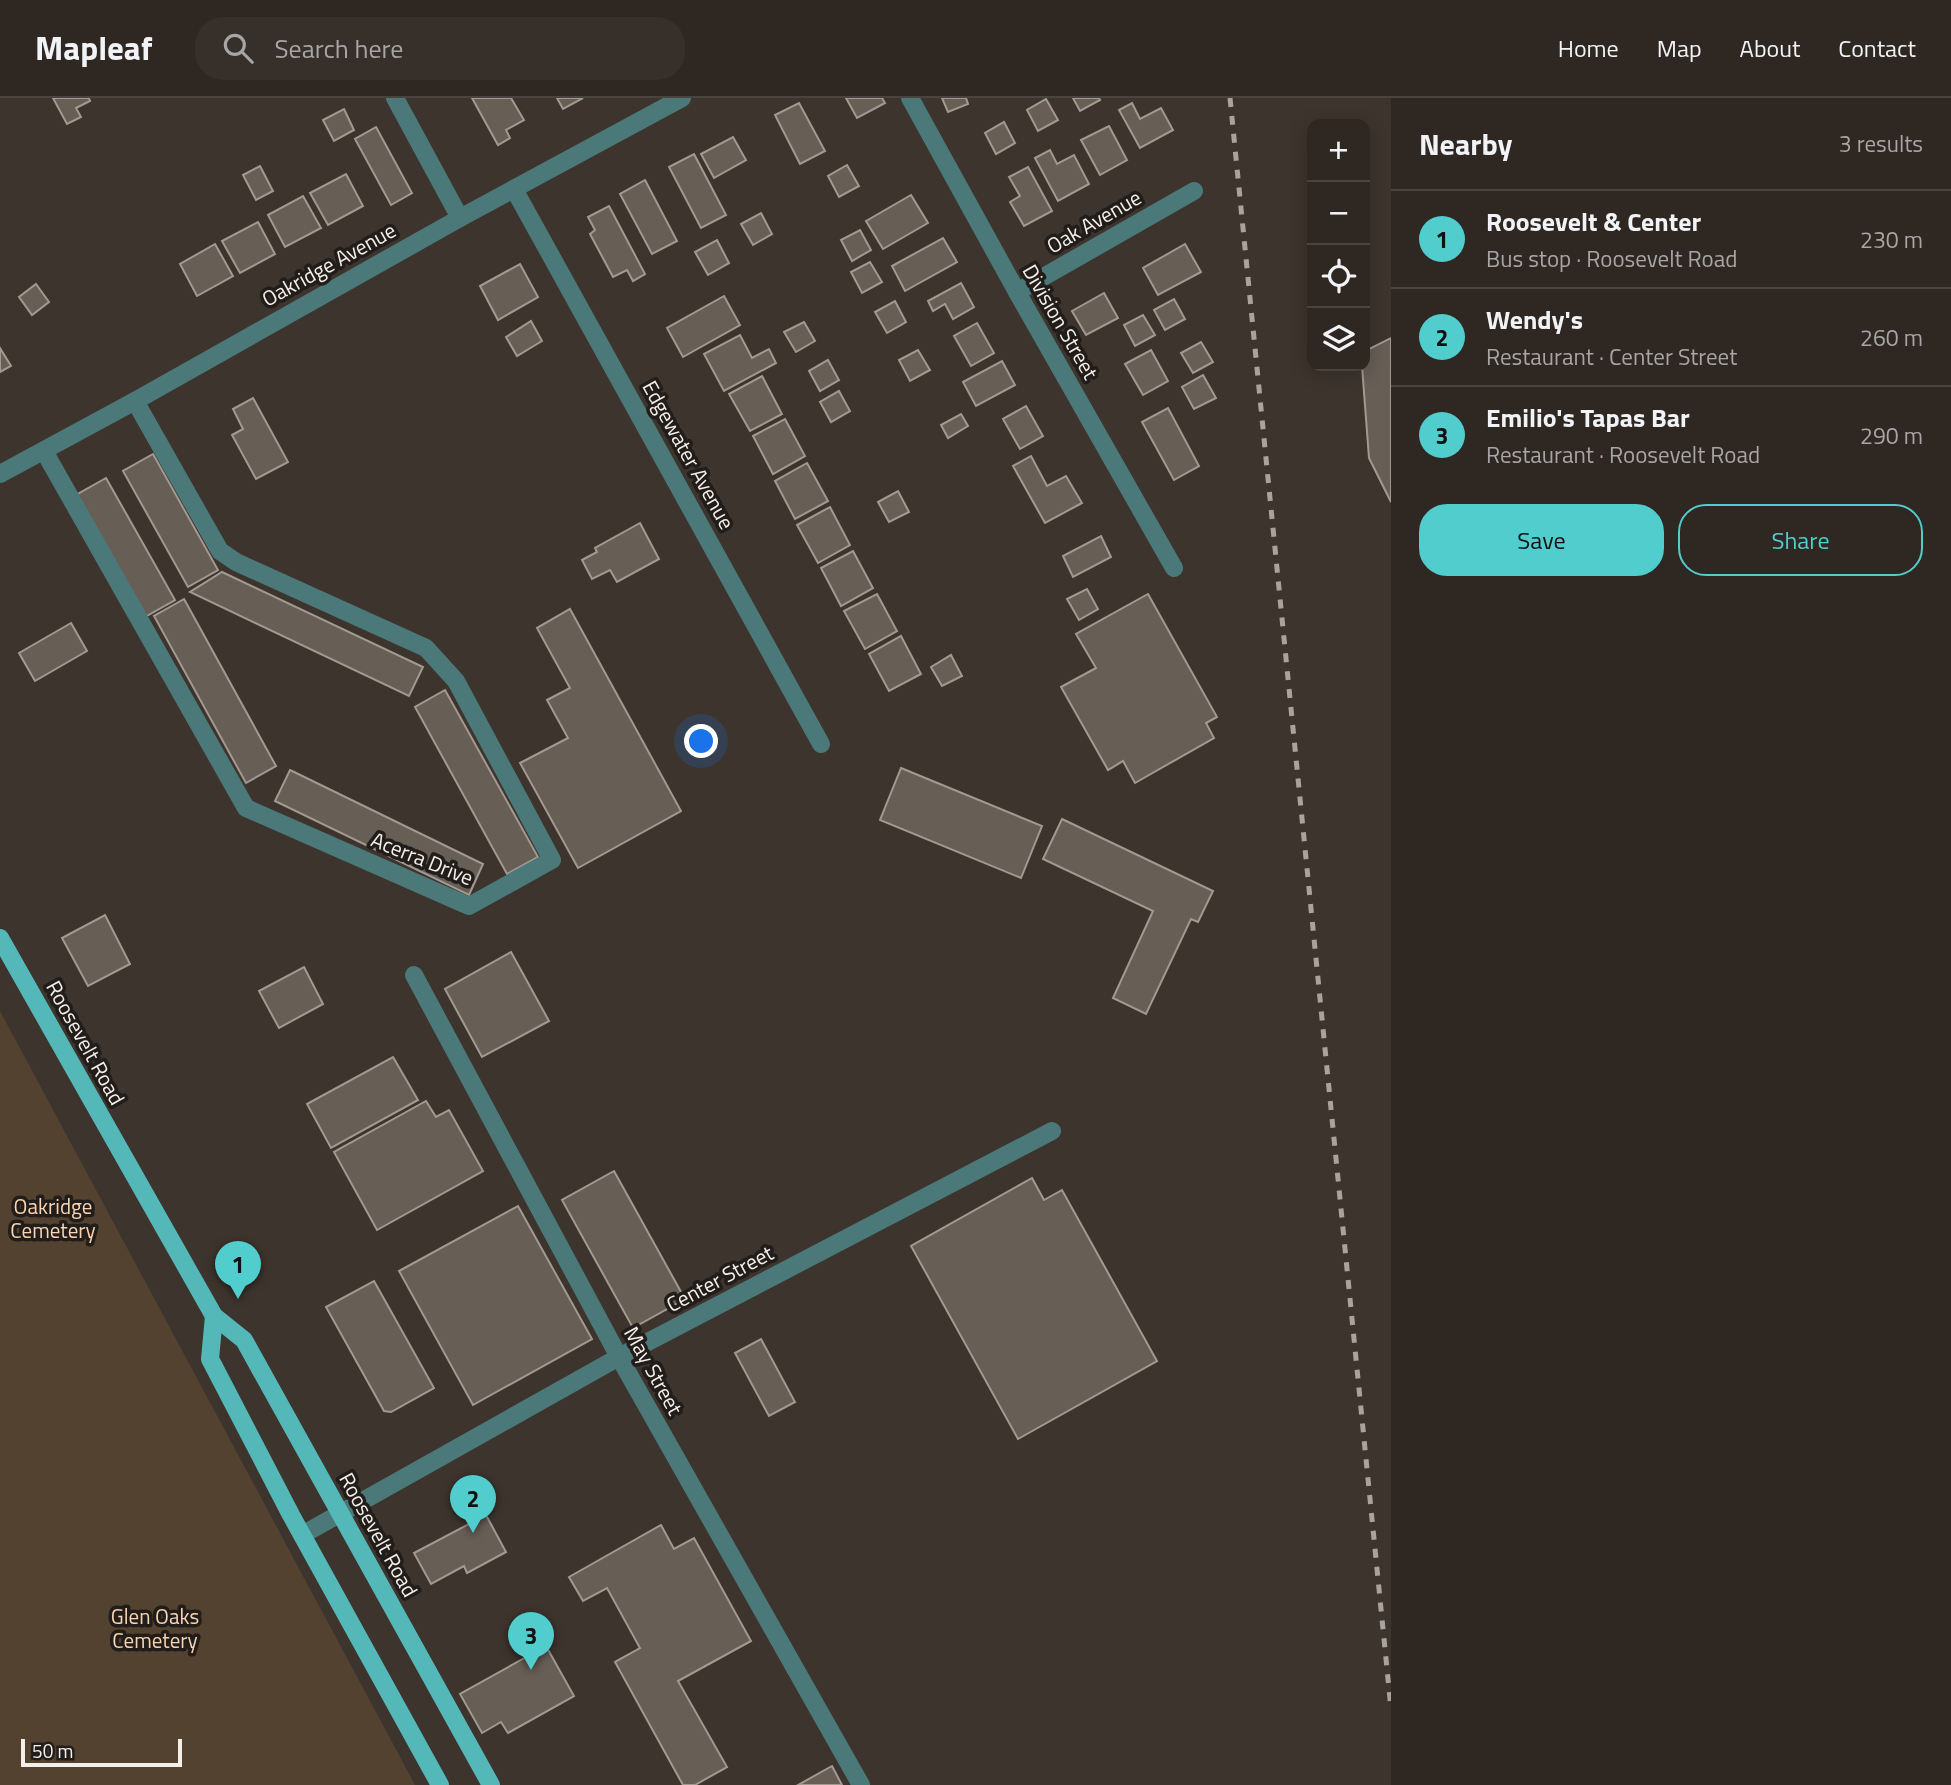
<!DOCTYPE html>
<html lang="en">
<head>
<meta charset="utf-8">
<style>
  :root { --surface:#2e2722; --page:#362f2a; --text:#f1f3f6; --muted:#a7a5a5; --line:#494440; --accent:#52cdce }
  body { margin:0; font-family:"Titillium Web",sans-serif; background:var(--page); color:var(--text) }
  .controls { position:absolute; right:21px; top:21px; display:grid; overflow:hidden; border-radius:14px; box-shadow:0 4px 18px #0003 }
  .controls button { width:63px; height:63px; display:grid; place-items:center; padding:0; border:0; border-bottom:2px solid var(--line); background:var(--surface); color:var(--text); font:35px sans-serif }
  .scale { position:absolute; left:21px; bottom:18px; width:161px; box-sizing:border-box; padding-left:7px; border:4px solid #f5efea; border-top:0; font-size:19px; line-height:24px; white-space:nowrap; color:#f5efea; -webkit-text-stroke:5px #211d1a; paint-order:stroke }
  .you { position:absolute; left:702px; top:644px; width:24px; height:24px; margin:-18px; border:5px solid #fff; border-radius:50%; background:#1a73e8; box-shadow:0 0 0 10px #1a73e833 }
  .badge { display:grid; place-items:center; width:46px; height:46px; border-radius:50%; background:var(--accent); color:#111; font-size:23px; font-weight:700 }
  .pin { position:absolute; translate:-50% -58px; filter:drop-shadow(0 2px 4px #0008) }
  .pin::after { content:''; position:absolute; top:37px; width:24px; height:21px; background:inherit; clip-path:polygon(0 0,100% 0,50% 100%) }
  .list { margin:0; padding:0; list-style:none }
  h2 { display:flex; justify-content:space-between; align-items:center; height:91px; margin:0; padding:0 28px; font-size:30px }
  h2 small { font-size:23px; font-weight:400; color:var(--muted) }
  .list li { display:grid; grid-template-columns:46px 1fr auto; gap:21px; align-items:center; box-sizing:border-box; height:98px; padding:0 28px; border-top:2px solid var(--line) }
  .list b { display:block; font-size:26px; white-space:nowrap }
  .list p { margin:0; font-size:23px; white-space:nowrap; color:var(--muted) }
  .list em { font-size:23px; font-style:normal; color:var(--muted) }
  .actions { display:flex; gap:14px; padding:21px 28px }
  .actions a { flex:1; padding:16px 0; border:2px solid var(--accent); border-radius:28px; text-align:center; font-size:24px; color:var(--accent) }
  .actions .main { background:var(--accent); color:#111 }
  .icon { flex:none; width:38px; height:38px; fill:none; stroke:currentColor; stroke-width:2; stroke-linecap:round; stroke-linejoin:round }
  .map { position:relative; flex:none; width:1391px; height:1687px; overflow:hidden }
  header { display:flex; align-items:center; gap:42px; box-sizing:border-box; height:98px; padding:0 35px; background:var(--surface); border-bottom:2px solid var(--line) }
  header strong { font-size:33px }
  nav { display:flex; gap:38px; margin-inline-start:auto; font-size:24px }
  .search { width:490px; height:63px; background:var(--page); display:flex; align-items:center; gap:18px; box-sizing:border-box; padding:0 24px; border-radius:28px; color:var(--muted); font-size:26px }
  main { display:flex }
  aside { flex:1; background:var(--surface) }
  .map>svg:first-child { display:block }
  .green { fill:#544231 }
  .building { fill:#675e56; stroke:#a39991; stroke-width:2 }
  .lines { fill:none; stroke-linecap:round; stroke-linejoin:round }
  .minor { stroke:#4b7878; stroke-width:18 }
  .primary { stroke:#54b8b9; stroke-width:18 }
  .rail { stroke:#aaa39d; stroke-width:5; stroke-dasharray:9 9; stroke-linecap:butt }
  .labels { text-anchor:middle; stroke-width:7; stroke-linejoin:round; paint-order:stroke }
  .street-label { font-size:21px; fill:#f5efea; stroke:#211d1a }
  .park-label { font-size:21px; fill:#fad3b0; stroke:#211d1a }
</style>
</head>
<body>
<header>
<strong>Mapleaf</strong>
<div class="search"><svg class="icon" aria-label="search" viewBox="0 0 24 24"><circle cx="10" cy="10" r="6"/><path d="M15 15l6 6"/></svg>Search here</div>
<nav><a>Home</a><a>Map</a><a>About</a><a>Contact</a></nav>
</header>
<main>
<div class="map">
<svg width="1391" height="1687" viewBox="0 0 1391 1687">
  <rect width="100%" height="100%" fill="#3d342d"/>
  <polygon class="green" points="0,913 362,1588 415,1687 0,1687"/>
  <g class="building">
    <polygon points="53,0 89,0 90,3 76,10 81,19 67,26"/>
    <polygon points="472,0 511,0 524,22 506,32 510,40 498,47"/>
    <polygon points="557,0 583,0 563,11"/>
    <polygon points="846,0 882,0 885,5 857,20"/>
    <polygon points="942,0 966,0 968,6 948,14"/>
    <polygon points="1073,0 1099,0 1100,2 1080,13"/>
    <polygon points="1046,1 1058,22 1038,33 1027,12"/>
    <polygon points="799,5 825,53 800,66 775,17"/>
    <polygon points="1132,5 1140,21 1161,10 1173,32 1140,50 1119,12"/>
    <polygon points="344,11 354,32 334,43 323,22"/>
    <polygon points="1004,24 1015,45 996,56 985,35"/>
    <polygon points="1109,28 1127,62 1100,77 1081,42"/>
    <polygon points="376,29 412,95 391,107 355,41"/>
    <polygon points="733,39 746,62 714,80 701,56"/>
    <polygon points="1050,52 1057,66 1074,57 1089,86 1058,103 1035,60"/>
    <polygon points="694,56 726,117 701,130 669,69"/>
    <polygon points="847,67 859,88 839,99 828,78"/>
    <polygon points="260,68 273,93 256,102 243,77"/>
    <polygon points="1028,69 1052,113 1024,128 1010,104 1020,98 1009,79"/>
    <polygon points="346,76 363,108 328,127 310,95"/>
    <polygon points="645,82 677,143 652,156 620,96"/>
    <polygon points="911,97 928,125 883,151 866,123"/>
    <polygon points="303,98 321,130 285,149 268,117"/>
    <polygon points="609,108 645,176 633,183 627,172 613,179 590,136 595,132 588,119"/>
    <polygon points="761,115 772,136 753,147 741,126"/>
    <polygon points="258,124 275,156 240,175 222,143"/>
    <polygon points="860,132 871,152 852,163 841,142"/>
    <polygon points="943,140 957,164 905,193 892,168"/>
    <polygon points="717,142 729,165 708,177 695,154"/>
    <polygon points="215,146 233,178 197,198 180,166"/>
    <polygon points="1185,146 1201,174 1158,197 1143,170"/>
    <polygon points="870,164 882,184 862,195 851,174"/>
    <polygon points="520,166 538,199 498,222 480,188"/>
    <polygon points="961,185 974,209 953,221 945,206 933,213 928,203"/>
    <polygon points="36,186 49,204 32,217 19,199"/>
    <polygon points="1104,195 1118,220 1086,237 1072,213"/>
    <polygon points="724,198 740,227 683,259 667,230"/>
    <polygon points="1174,201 1185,221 1165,232 1154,212"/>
    <polygon points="895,203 906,224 887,235 875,214"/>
    <polygon points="1143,217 1155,237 1135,248 1124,227"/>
    <polygon points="531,223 542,243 517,258 506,239"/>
    <polygon points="804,224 815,243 796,254 784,234"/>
    <polygon points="977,225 994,255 971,268 954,238"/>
    <polygon points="740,237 752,260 769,251 776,265 724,293 704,256"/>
    <polygon points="1391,240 1391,404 1369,360 1362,268 1365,268 1365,253"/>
    <polygon points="1201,244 1213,264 1193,275 1181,255"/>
    <polygon points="0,250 11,268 0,274"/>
    <polygon points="918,252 930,272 910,283 899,262"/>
    <polygon points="1151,252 1168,283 1143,297 1125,266"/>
    <polygon points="828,262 839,282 820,293 809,273"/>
    <polygon points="1002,263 1015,287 976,308 963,284"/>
    <polygon points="1203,277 1216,300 1194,311 1182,289"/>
    <polygon points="762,278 782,316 750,333 729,296"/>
    <polygon points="839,293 850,313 831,324 820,304"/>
    <polygon points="253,300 288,364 256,381 232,337 243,331 233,311"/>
    <polygon points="1026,308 1043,338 1020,351 1003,321"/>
    <polygon points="1168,310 1199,368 1174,382 1142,324"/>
    <polygon points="961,316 968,328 948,340 941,327"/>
    <polygon points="785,321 805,358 773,376 753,338"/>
    <polygon points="153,356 218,472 188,489 123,373"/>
    <polygon points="1031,358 1047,388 1066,378 1082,405 1045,425 1013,368"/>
    <polygon points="807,365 828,403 795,421 775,383"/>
    <polygon points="106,380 175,502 145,519 76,397"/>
    <polygon points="898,393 909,414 889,424 878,404"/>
    <polygon points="830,409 850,447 818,465 797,427"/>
    <polygon points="640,425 659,461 617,484 610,472 592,481 582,462 597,454 595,450"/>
    <polygon points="1101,438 1111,459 1073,479 1063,458"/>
    <polygon points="853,453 873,490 841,508 821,470"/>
    <polygon points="222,474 423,569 409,598 190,494"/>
    <polygon points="1087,491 1098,511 1079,522 1067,501"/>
    <polygon points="877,496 897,533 865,551 844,513"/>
    <polygon points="1148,496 1217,619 1206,625 1214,640 1135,685 1123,663 1108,672 1061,589 1096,570 1076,536"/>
    <polygon points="184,501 276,668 246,685 154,518"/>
    <polygon points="570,511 681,713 578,770 520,665 568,640 547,602 570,590 537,530"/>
    <polygon points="71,525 87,553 35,583 19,555"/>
    <polygon points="901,538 921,576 889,593 869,556"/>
    <polygon points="951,557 962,578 942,588 931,569"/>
    <polygon points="445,592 538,759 507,776 415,609"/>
    <polygon points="901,670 1042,728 1021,780 880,722"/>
    <polygon points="290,672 483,766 469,797 275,703"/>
    <polygon points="1062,721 1213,793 1198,824 1191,821 1146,916 1113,900 1153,813 1043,761"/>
    <polygon points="105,817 130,866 88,888 62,840"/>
    <polygon points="511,854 549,923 482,959 445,891"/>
    <polygon points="304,869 323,906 279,930 259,893"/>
    <polygon points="393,959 418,1002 331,1050 307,1006"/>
    <polygon points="426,1003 436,1019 449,1012 483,1073 377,1132 334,1054"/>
    <polygon points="614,1073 685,1201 633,1230 562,1102"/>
    <polygon points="1032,1080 1044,1102 1062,1092 1157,1263 1018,1341 911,1148"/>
    <polygon points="518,1108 592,1241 473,1307 399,1173"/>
    <polygon points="374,1183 434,1290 391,1314 384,1313 326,1209"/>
    <polygon points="761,1241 795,1304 769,1318 735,1255"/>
    <polygon points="486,1417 506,1454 467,1475 464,1468 431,1486 414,1455"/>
    <polygon points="661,1427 674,1451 694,1440 751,1543 678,1583 727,1669 695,1687 683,1687 615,1564 640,1550 607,1490 583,1503 569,1479"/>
    <polygon points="546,1548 574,1598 508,1635 501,1624 482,1635 460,1596"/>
    <polygon points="832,1668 842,1687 798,1687"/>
  </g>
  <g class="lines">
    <g class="minor">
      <polyline points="395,0 460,120"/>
      <polyline points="910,0 1017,194 1174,470"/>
      <polyline points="514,91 821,646"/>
      <polyline points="1017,194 1194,93"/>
      <polyline points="44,353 246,710 469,808 552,762 456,583 426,550 236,464 220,453 135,303"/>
      <polyline points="0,376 135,303 460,120 682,0"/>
      <polyline points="414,877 619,1259 861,1687"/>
      <polyline points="302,1437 619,1259 1052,1033"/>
    </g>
    <g class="primary">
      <polyline points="0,840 214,1218 244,1242 491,1687"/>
      <polyline points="214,1218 210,1261 291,1417 440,1687"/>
    </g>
    <polyline class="rail" points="1230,0 1391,1611"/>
  </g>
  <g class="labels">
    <g class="street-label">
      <text transform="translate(1094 124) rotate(-30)" y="7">Oak Avenue</text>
      <text transform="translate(329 167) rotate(-29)" y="7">Oakridge Avenue</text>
      <text transform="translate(1060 224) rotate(60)" y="7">Division Street</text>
      <text transform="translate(688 357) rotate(61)" y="7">Edgewater Avenue</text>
      <text transform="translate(422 761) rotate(22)" y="7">Acerra Drive</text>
      <text transform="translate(85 945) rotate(61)" y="7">Roosevelt Road</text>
      <text transform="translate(720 1181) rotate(-28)" y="7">Center Street</text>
      <text transform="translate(653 1273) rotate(61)" y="7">May Street</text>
      <text transform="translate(378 1437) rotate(61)" y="7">Roosevelt Road</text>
    </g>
    <g class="park-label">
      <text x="53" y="1116">Oakridge<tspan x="53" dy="24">Cemetery</tspan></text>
      <text x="155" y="1526">Glen Oaks<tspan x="155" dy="24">Cemetery</tspan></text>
    </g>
  </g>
</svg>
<div class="controls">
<button>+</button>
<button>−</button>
<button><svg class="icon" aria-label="locate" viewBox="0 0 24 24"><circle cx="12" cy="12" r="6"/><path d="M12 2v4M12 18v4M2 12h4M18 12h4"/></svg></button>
<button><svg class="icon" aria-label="layers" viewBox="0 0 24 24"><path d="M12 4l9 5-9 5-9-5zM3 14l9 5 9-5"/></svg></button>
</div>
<div class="scale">50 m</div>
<div class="you"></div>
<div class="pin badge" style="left:238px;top:1201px">1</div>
<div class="pin badge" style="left:473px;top:1435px">2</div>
<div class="pin badge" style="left:531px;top:1572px">3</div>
</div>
<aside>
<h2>Nearby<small>3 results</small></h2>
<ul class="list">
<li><span class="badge">1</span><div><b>Roosevelt &amp; Center</b><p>Bus stop · Roosevelt Road</p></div><em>230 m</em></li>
<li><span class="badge">2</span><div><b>Wendy's</b><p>Restaurant · Center Street</p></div><em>260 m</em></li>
<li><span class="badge">3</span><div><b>Emilio's Tapas Bar</b><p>Restaurant · Roosevelt Road</p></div><em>290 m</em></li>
</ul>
<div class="actions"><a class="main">Save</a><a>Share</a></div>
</aside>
</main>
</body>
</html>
